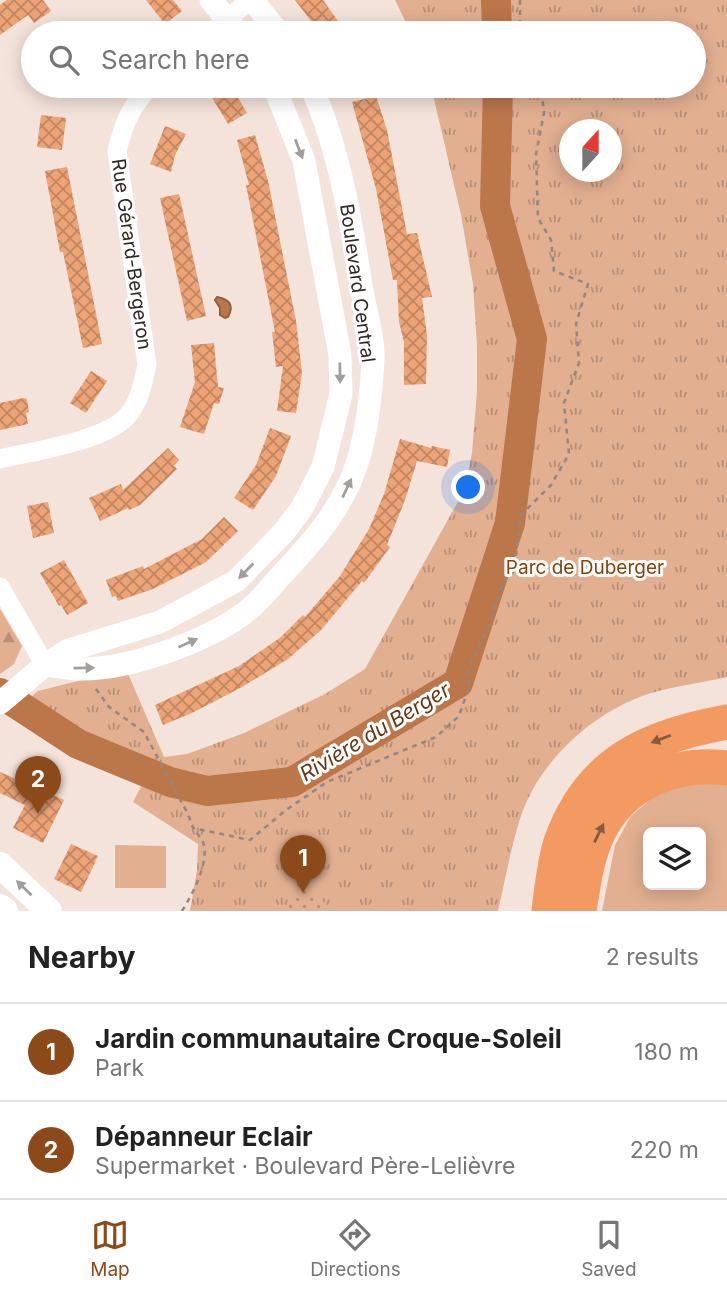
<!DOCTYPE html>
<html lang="en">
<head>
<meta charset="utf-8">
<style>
  :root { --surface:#fff; --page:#f6f6f6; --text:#222; --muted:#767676; --line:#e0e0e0; --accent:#8c4a1a }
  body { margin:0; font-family:Inter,sans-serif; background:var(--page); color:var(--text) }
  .controls { position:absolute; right:21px; bottom:21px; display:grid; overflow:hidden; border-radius:10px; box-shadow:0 4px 18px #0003 }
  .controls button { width:63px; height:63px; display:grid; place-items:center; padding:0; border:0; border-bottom:2px solid var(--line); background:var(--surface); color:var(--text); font:35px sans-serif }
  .compass { position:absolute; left:559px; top:119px; width:63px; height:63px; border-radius:50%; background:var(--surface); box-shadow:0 4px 18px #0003; rotate:21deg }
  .you { position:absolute; left:469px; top:488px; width:24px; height:24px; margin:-18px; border:5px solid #fff; border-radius:50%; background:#1a73e8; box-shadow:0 0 0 10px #1a73e833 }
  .badge { display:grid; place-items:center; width:46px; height:46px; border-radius:50%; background:var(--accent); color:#fff; font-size:23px; font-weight:700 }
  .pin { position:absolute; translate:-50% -58px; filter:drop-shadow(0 2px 4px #0008) }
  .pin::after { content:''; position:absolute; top:37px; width:24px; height:21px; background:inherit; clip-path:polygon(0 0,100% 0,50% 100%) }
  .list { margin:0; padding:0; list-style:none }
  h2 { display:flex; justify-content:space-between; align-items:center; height:91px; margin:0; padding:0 28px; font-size:30px }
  h2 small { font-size:23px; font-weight:400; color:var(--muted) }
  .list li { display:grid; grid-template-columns:46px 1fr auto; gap:21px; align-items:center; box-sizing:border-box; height:98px; padding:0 28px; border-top:2px solid var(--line) }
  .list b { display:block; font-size:26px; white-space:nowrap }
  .list p { margin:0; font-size:23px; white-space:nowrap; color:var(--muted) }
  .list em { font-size:23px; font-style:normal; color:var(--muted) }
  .icon { flex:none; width:38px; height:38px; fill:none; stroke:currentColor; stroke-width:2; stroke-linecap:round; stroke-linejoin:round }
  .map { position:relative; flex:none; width:727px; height:911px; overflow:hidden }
  .search { position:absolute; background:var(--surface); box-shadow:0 4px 18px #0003; left:21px; right:21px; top:21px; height:77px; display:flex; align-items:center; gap:18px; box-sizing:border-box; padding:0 24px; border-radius:38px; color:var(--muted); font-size:26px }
  .sheet { height:287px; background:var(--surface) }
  nav { display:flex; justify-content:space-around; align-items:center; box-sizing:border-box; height:98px; border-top:2px solid var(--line); background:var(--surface); font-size:19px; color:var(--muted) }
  nav a { display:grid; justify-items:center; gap:4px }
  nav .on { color:var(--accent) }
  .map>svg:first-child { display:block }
  .grass { fill:#e2af91; fill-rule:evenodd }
  .forest { fill:url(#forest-firs) }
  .park { fill:url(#park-tufts); fill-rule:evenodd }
  .garden { fill:url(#garden-dots) }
  .water { fill:#bb764a; stroke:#915f3f; stroke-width:2 }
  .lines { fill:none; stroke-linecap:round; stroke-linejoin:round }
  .river { stroke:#bb764a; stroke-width:30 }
  .building { fill:url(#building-cross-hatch) }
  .path { stroke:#938781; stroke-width:2.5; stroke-dasharray:5 5; stroke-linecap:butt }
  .minor { stroke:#fff; stroke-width:19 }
  .tertiary { stroke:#fff; stroke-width:23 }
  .secondary { stroke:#fff; stroke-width:26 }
  .motorway { stroke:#f29a62; stroke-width:35 }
  .oneway { fill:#a19e9d }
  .oneway2 { fill:#865b40 }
  .labels { text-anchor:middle; stroke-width:6; stroke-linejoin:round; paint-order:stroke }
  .street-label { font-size:19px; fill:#2e2825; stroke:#fff }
  .park-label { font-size:19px; fill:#85420f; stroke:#fff }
  .water-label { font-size:21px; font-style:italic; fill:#663716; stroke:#fff }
</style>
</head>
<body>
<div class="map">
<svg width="727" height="911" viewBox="0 0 727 911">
  <defs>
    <pattern id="forest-firs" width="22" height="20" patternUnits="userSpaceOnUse" patternTransform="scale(1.75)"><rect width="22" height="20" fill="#e2af91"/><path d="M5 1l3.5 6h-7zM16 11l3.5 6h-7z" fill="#b88e76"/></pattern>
    <pattern id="park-tufts" width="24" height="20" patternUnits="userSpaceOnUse" patternTransform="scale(1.75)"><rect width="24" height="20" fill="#e2af91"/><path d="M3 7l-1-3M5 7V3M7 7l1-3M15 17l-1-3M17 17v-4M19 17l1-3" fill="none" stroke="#b88e76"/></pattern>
    <pattern id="garden-dots" width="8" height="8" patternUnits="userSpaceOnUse" patternTransform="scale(1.75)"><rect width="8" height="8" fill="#e2af91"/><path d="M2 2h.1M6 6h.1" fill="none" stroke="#b88e76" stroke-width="1.8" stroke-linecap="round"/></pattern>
    <pattern id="building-cross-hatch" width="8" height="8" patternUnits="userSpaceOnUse" patternTransform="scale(1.75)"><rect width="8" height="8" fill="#eca376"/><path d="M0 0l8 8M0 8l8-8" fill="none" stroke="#c08561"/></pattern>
  </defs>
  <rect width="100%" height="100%" fill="#f4e3da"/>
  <g class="grass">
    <path d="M727,781V911H602L615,845L631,816L653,797L678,782ZM648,832H701V885H648Z"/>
    <polygon points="115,845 166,846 166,888 115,888"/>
  </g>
  <polygon class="forest" points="0,609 22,646 14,664 0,674"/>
  <path class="park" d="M395,0H727V677C701,683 674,686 648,694C591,713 536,764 519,822C510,851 505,882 498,911H190L197,870L198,844L133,802L148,773L78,744L21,706L38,691L126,669L164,757L187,754L244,733L325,694L365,669L465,489L472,453L477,391V345L473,284L461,215L431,86H694V33H411ZM570,130H612V172H570Z"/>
  <polygon class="garden" points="302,884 310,888 332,911 284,911 294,889"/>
  <path class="water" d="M217,297C228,299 235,304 228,317L225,318L220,315V308L215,300Z"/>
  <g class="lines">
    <g class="river">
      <polyline points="496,0 497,33"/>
      <polyline points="0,693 78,744 170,782 207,791 292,782 458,683 510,523 532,339 495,206 498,86"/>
    </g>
  </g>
  <g class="building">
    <polygon points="7,0 43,0 51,11 34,23 28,15 0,35 0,5"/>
    <polygon points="146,0 173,0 182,11 165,24"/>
    <polygon points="295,0 323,0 340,24 327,33 320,33"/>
    <polygon points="205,86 231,86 247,113 228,124"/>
    <polygon points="376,96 387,130 407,234 417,233 432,297 422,298 427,335 426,384 404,385 404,342 399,322 397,280 393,280 376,189 352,102"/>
    <polygon points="41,115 66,118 62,150 37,147"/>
    <polygon points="165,126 186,134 175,155 171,172 150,164"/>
    <polygon points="255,135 268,181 296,321 302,373 296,413 277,411 283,366 276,367 272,332 275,332 246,185 249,185 237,140"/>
    <polygon points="67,167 102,344 83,348 63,252 60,252 45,171"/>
    <polygon points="179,194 206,316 187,321 160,198"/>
    <polygon points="214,343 218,387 224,388 219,404 214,403 204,434 180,427 195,382 191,345"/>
    <polygon points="91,371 107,381 86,413 70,403"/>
    <polygon points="23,398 27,399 29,412 26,413 28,424 0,430 0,403"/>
    <polygon points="270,428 291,436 276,476 253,510 234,498 256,465"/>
    <polygon points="400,439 431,448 432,446 450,450 447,467 417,461 405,500 387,545 390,547 364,583 362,581 321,630 288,659 242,687 192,713 163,725 155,705 239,666 281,637 303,615 305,617 340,576 369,529 384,494"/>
    <polygon points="168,448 179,460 174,466 177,469 140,505 129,510 128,508 100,521 89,498 121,484 123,490"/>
    <polygon points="48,502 54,533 33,538 27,506"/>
    <polygon points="224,517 238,531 206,562 153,589 118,601 116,596 112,597 106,580 143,566 144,569 202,539"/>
    <polygon points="64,560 88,603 67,615 61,605 59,606 40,573"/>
    <polygon points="0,772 64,800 43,843 13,828 25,805 0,793"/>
    <polygon points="71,844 98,856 81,892 54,879"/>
  </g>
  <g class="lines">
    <g class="path">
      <polyline points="520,0 520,33"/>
      <polyline points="96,689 109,707 144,732 188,814 193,828 250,840 286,810 327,782 436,737 459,716 469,687 469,668 488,628 504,581 514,571 521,515 551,485 569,454 564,403 579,363 576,324 588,284 554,271 551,240 538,218 536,154 544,113 541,86"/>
      <path d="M182,911C192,895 210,862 203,842C201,838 196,832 193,828"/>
    </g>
    <g class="minor">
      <polyline points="211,33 250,0"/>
      <path d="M0,459C33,451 107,441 128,415C140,401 143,382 147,365L117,151C124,123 130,108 150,86"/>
      <polyline points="0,587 45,665"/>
    </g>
    <g class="tertiary">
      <polyline points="211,0 238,33"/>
      <polyline points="252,0 279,33"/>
      <path d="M45,665C57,667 70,669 82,669C132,669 218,638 254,605C262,598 269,589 276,581C305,549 330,525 349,484C365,450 371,398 373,360C374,338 366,313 362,291C351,221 340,151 311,86"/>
      <polyline points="0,703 45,665 69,650 160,622 236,581 284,532 302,508 323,467 341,394 340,355 304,161 274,86"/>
    </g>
    <g class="secondary">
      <polyline points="0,865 49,911"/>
      <polyline points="0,907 5,911"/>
    </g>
    <g class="motorway">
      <path d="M549,911C552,889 554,863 561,842C590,761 648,737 727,722"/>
      <path d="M579,911C583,885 587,855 599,831C623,783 675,761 727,768"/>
    </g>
  </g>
  <defs><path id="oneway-solid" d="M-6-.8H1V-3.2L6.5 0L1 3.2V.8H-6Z" transform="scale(1.75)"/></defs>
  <g class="oneway">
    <use href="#oneway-solid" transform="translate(299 149) rotate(69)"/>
    <use href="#oneway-solid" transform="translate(340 373) rotate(89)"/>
    <use href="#oneway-solid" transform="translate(347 488) rotate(-65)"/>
    <use href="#oneway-solid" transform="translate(246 571) rotate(134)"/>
    <use href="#oneway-solid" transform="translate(188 643) rotate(-24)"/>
    <use href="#oneway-solid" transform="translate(84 668) rotate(-1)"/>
    <use href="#oneway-solid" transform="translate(24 888) rotate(-136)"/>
  </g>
  <g class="oneway2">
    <use href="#oneway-solid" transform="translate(661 739) rotate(159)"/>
    <use href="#oneway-solid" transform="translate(599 833) rotate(-64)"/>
  </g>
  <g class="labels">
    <g class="street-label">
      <text transform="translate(132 254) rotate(82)" y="7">Rue Gérard-Bergeron</text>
      <text transform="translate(358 283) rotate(82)" y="7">Boulevard Central</text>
    </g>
    <g class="park-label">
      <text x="585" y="574">Parc de Duberger</text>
    </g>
    <g class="water-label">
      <text transform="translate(375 732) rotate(-31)" y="7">Rivière du Berger</text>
    </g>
  </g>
</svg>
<div class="controls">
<button><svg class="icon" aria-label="layers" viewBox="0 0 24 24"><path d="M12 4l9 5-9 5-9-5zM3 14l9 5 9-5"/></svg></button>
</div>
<svg class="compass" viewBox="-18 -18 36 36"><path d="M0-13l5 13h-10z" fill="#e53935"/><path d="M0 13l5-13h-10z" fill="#767676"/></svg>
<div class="you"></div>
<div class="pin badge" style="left:303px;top:893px">1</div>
<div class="pin badge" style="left:38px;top:814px">2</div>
<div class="search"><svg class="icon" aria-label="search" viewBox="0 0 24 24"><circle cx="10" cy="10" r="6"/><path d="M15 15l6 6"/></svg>Search here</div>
</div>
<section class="sheet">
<h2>Nearby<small>2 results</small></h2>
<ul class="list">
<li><span class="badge">1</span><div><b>Jardin communautaire Croque-Soleil</b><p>Park</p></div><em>180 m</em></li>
<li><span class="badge">2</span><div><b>Dépanneur Eclair</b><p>Supermarket · Boulevard Père-Lelièvre</p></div><em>220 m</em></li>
</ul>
</section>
<nav>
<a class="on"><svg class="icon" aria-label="map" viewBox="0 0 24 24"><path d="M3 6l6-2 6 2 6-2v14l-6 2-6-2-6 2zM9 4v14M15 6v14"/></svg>Map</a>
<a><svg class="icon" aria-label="directions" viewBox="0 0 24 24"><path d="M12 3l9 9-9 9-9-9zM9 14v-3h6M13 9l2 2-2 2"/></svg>Directions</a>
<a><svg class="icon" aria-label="saved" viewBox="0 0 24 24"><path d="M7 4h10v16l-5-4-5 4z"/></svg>Saved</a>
</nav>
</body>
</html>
